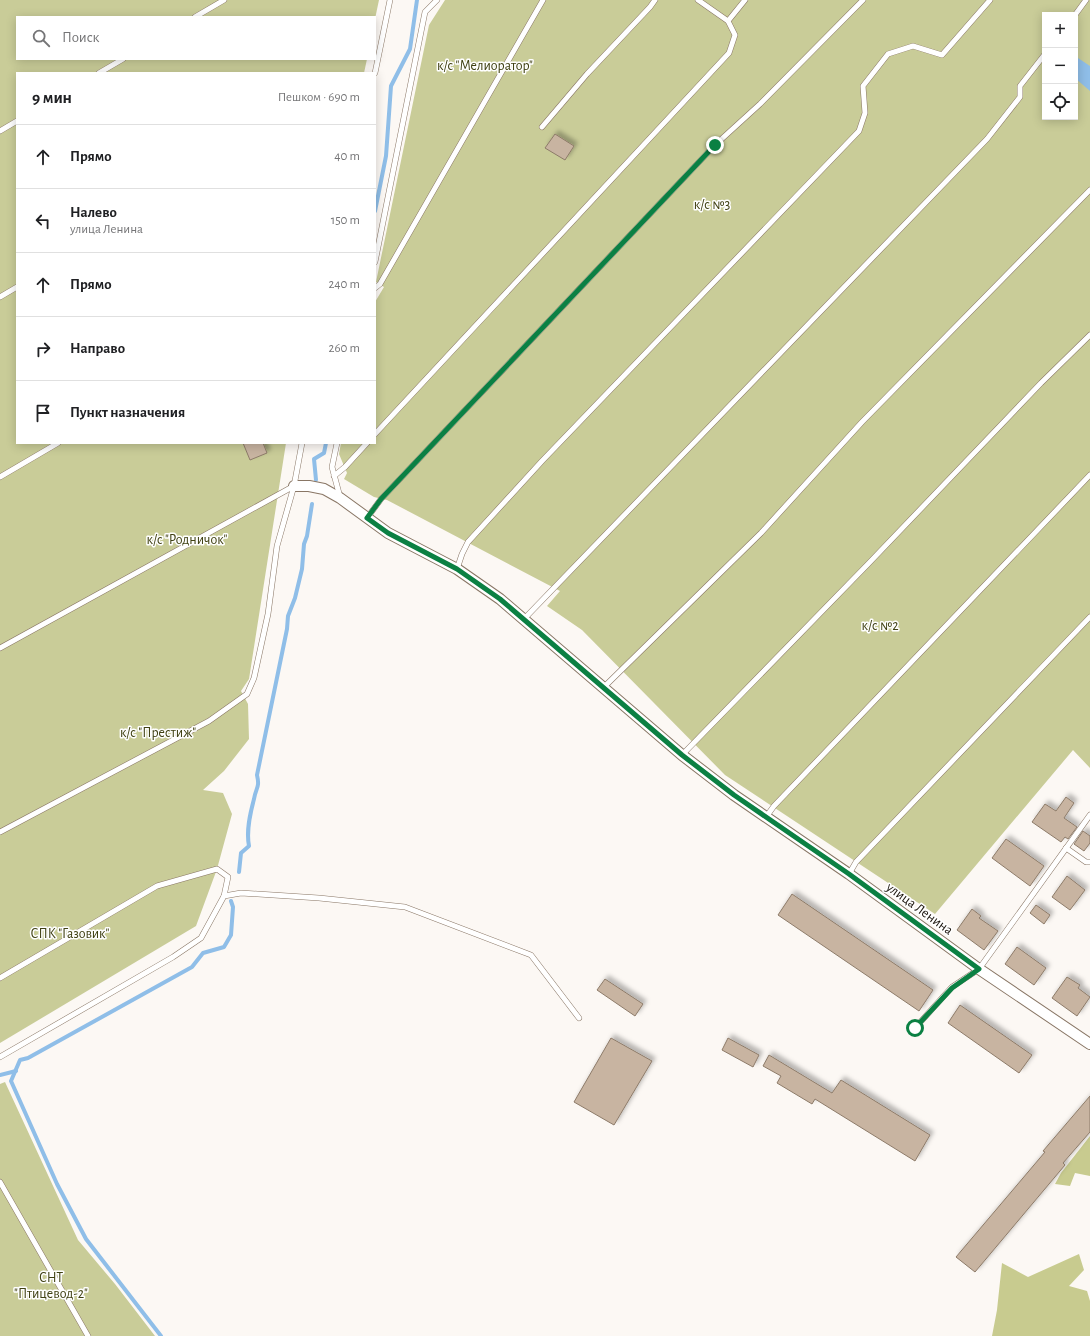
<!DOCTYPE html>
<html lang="ru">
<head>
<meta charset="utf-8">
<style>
  :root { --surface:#fff; --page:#f6f6f6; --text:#202124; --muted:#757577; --line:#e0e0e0 }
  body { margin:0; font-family:"Alegreya Sans",sans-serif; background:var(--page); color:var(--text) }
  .controls { position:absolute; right:12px; top:12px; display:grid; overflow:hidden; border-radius:0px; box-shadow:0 2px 10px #0003 }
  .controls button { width:36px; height:36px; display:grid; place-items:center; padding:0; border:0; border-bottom:1px solid var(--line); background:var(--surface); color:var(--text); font:20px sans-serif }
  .stop { position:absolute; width:12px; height:12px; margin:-9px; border:3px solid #0b8043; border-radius:50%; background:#fff }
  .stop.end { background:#0b8043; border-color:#fff; box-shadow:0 1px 4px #0008 }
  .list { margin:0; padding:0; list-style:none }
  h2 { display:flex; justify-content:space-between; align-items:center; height:52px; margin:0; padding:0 16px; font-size:17px }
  h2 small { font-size:13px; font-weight:400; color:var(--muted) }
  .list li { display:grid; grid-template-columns:26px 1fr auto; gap:12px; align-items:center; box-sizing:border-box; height:64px; padding:0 16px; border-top:1px solid var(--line) }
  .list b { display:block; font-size:15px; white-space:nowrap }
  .list p { margin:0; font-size:13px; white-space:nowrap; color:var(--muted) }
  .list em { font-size:13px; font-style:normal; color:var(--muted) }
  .icon { flex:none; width:22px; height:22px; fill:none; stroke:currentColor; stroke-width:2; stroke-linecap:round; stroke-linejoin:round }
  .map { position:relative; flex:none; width:1090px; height:1336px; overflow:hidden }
  .search { position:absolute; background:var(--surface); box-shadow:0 2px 10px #0003; left:16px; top:16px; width:360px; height:44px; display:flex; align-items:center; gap:10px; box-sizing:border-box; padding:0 14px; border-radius:0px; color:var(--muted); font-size:15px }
  .panel { position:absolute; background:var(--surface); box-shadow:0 2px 10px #0003; left:16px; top:72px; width:360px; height:372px; border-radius:0px }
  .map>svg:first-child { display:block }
  .green { fill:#c9cc98; fill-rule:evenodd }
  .forest { fill:#c8cb8f }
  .water { fill:#8fbee8 }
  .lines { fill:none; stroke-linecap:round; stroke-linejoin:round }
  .stream { stroke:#8fbee8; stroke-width:4 }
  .building { fill:#c8b4a1; stroke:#8d7b69; filter:url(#shadow) }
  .lane-casing { stroke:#897665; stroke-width:6 }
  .street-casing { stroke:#897665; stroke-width:12 }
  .lane { stroke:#fff; stroke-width:5 }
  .street { stroke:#fff; stroke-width:10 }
  .route { stroke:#0b8043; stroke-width:5 }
  .labels { text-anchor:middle; stroke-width:3; stroke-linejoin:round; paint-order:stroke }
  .park-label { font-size:14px; fill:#404113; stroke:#fff }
  .street-label { font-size:14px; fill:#1a130c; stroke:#fff }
</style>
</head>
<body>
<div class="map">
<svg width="1090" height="1336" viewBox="0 0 1090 1336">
  <defs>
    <filter id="shadow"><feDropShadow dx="3.5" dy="-3.5" stdDeviation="2" flood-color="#0004"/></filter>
  </defs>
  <rect width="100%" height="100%" fill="#fcf8f4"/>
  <g class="green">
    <polygon points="0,0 379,0 375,19 375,17 17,17 17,59 367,59 364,73 17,73 17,443 286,443 249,679 241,691 248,704 249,739 224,771 203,790 223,793 232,814 217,869 196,926 0,1043"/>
    <path d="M445,0H1090V768L1073,750L935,914L725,775L582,630L547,606L560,591L387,500L374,497L344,479L347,473L339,454L341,443H375V302L384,287L376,282L429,25ZM1045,15H1075V117H1045Z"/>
    <polygon points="5,1082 78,1240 115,1284 155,1336 0,1336 0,1084"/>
  </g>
  <g class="forest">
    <polygon points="1090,1136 1090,1176 1075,1173 1070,1186 1055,1184 1061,1173"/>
    <polygon points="1079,1254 1084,1270 1069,1286 1087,1291 1090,1301 1090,1336 992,1336 997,1310 1002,1263 1028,1277"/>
  </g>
  <polygon class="water" points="1075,56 1090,66 1090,91 1075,78"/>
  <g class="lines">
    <g class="stream">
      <polyline points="375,211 386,156 391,86 410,49 417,0"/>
      <polyline points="316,480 314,459 324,453 326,443"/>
      <path d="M239,872L241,853L249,846C246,831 250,814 254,799C256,787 260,788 257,775L287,629L288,616L295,598L302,569L304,544L307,536L312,504"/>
      <polyline points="0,1075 16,1071"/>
      <polyline points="161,1336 86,1239 57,1184 11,1081 20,1060 28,1058 192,967 203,953 224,947 231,935 233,907 231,901"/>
    </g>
  </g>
  <g class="building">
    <polygon points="555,134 574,146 565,160 545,148"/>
    <polygon points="243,443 263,443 267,453 250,460"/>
    <polygon points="1066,797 1074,803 1064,818 1077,827 1068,839 1065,837 1061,842 1032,822 1045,804 1056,811"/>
    <polygon points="1083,831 1090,836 1090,843 1084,851 1074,844"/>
    <polygon points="1006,839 1044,866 1030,886 992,858"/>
    <polygon points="1067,876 1085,890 1070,910 1052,897"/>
    <polygon points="792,894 933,990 919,1011 778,915"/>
    <polygon points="1036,905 1050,915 1044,924 1030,913"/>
    <polygon points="972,909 981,916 979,918 998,931 984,950 957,930"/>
    <polygon points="1017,947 1046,968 1034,985 1005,964"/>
    <polygon points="1067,977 1080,985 1078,988 1090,997 1077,1016 1052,998"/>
    <polygon points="605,979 643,1004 635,1016 597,990"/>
    <polygon points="960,1005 1032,1055 1019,1073 948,1023"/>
    <polygon points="611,1038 652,1061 614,1125 574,1102"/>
    <polygon points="728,1038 759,1055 753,1067 722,1050"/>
    <polygon points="769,1055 832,1093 841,1080 930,1135 915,1161 815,1099 812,1104 777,1083 781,1076 763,1066"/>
    <polygon points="1090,1096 1090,1132 1063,1163 1065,1165 975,1272 956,1257 1045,1152 1043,1151"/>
  </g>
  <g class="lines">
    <g class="lane-casing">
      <g id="lane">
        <polyline points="698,0 728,21"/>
        <polyline points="1075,15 1086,0"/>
        <polyline points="195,17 224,0"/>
        <polyline points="99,73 123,59"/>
        <polyline points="375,73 390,0"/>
        <polyline points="542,127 587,74 650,7 655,0"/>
        <polyline points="0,131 17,121"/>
        <polyline points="375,262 425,12 437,0"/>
        <polyline points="375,288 380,284 543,0"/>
        <polyline points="0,297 17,287"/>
        <polyline points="375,434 729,53 735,35 728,21 745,0"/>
        <polyline points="337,443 332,467 340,497"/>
        <polyline points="334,476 345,467 367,443"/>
        <polyline points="0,477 58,443"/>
        <polyline points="367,518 381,499 715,145 760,104 863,0"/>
        <polyline points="457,569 462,554 468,542 542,461 859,131 865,113 863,86 888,54 913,46 942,55 990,0"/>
        <polyline points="524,619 987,139 1020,97 1020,86 1045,54"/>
        <polyline points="0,648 294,486"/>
        <polyline points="604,687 761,533 862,422 1090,190"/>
        <polyline points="682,755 869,563 1041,383 1090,335"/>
        <polyline points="766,817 774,806 1090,475"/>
        <polyline points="0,832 209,721 247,694 254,678 268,614 277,546 294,486 302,443"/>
        <polyline points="1066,848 1086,862 1090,862"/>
        <polyline points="849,874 856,862 1090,617"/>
        <polyline points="0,978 157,886 217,869 228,877 224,896"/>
        <polyline points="915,1028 952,987 979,969 1090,815"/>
        <polyline points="0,1057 173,957 201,938 224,896 241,893 319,898 405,907 531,955 579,1018"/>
        <polyline points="0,1182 88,1336"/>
      </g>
    </g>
    <g class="street-casing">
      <polyline id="street" points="294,486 309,486 324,489 340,498 388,533 457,569 500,599 682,755 734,795 849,874 979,969 1090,1044"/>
    </g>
    <use href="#lane" class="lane"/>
    <use href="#street" class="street"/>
  </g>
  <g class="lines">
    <polyline class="route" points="715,145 381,499 367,518 388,533 457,569 500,599 682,755 734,795 849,874 979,969 952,988 915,1028"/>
  </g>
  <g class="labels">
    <g class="park-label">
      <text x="485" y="70">к/с "Мелиоратор"</text>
      <text x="712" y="209">к/с №3</text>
      <text x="187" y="544">к/с "Родничок"</text>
      <text x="880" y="630">к/с №2</text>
      <text x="158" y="737">к/с "Престиж"</text>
      <text x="70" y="938">СПК "Газовик"</text>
      <text x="51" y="1282">СНТ<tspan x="51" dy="16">"Птицевод-2"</tspan></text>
    </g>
    <g class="street-label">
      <text transform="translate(920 908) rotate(36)" y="5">улица Ленина</text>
    </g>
  </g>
</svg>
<div class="controls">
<button>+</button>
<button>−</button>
<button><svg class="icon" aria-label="locate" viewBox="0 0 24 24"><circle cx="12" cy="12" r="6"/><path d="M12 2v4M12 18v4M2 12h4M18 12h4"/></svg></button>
</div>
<div class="stop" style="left:915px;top:1028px"></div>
<div class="stop end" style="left:715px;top:145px"></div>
<div class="search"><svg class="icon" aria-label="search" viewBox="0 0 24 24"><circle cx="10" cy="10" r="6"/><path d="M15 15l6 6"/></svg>Поиск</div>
<section class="panel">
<h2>9 мин<small>Пешком · 690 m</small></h2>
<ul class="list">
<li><svg class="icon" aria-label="ahead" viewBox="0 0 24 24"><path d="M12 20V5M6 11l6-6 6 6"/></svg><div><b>Прямо</b></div><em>40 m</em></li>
<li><svg class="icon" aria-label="left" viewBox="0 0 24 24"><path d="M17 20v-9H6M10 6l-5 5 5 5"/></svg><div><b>Налево</b><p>улица Ленина</p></div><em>150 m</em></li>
<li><svg class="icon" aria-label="ahead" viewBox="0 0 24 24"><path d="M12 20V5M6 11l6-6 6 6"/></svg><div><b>Прямо</b></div><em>240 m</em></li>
<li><svg class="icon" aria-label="right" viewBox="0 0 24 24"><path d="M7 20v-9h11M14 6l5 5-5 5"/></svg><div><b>Направо</b></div><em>260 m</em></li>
<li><svg class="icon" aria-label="arrive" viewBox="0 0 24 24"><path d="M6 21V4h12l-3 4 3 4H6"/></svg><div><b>Пункт назначения</b></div></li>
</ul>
</section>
</div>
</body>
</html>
